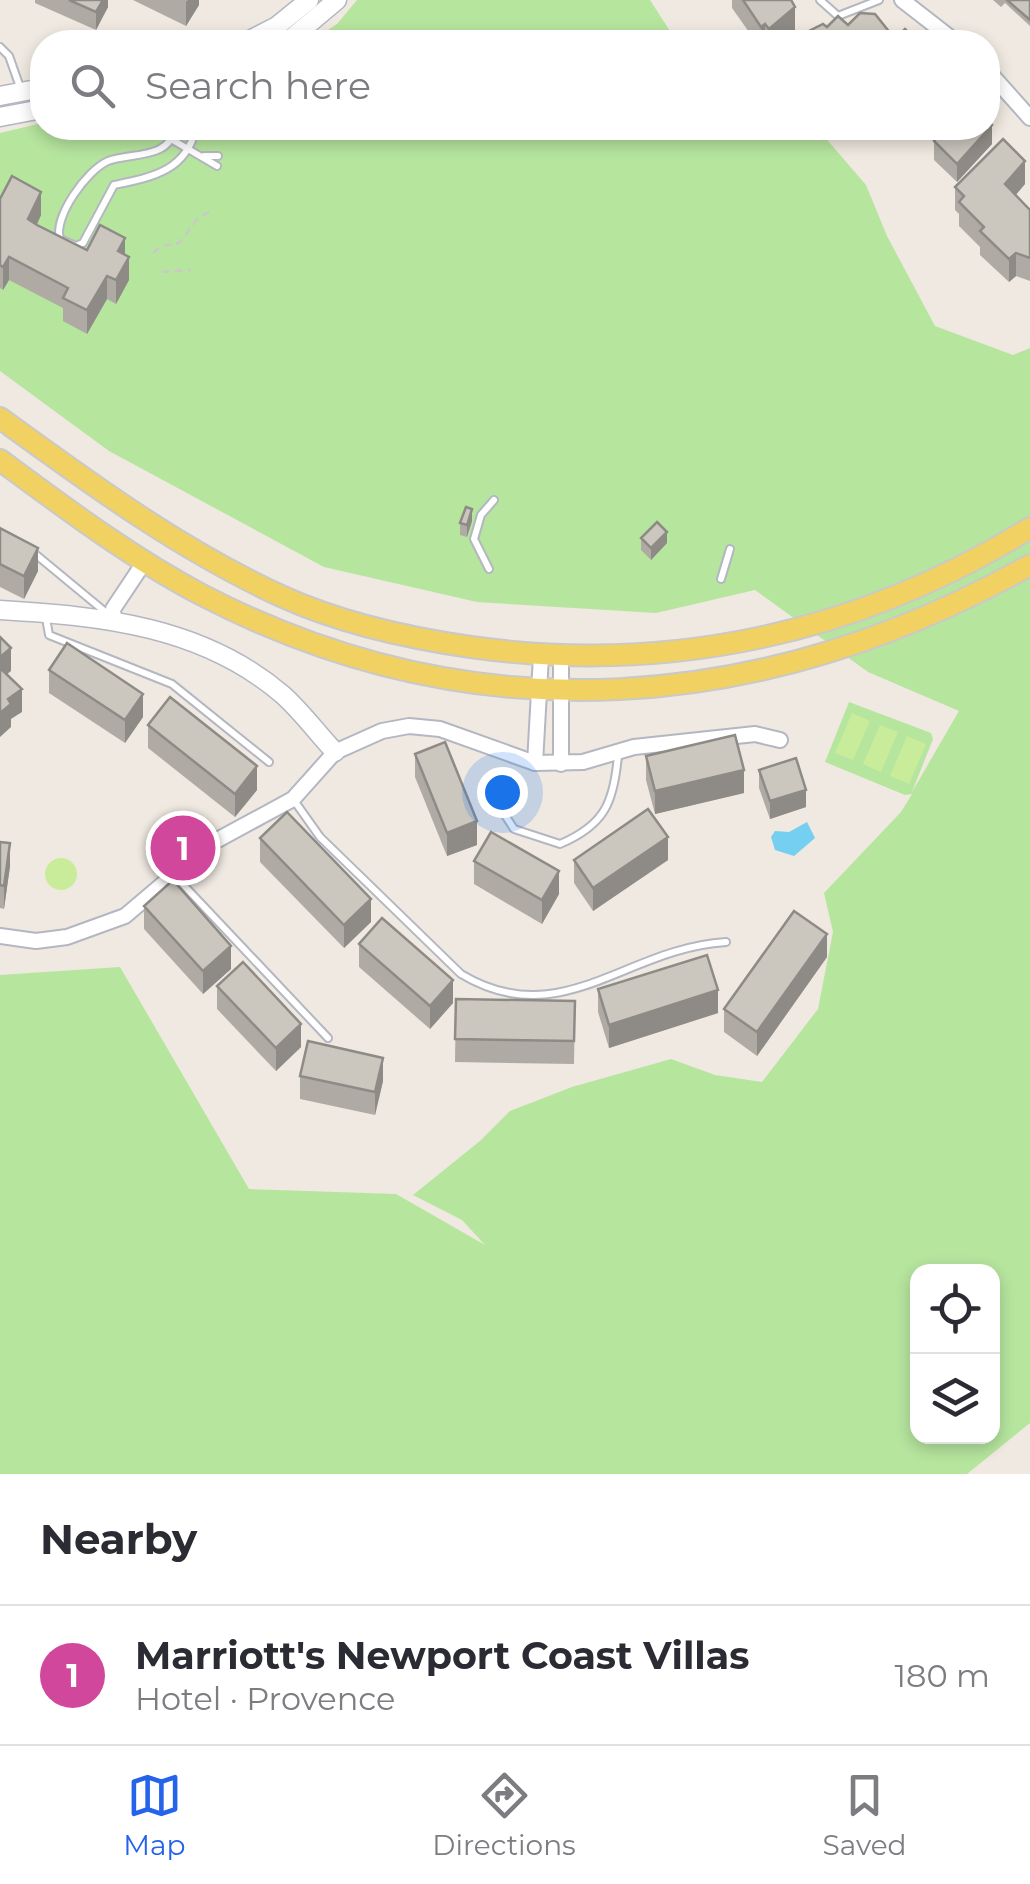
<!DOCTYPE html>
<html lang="en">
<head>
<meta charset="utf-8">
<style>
  :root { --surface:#fff; --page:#f2f2f3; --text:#2b2b33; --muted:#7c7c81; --line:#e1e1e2; --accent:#2563eb }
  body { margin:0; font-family:Montserrat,sans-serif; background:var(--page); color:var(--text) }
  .controls { position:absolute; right:30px; bottom:30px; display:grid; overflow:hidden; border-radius:20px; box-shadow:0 5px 15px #0003 }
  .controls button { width:90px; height:90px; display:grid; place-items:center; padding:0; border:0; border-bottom:2px solid var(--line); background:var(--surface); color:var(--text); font:50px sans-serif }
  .you { position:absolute; left:502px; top:792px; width:35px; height:35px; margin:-25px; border:8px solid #fff; border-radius:50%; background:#1a73e8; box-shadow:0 0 0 15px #1a73e833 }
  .badge { display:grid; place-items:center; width:65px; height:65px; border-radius:50%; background:var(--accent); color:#fff; font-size:32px; font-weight:700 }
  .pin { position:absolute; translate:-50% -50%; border:5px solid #fff; box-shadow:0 2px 10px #0006 }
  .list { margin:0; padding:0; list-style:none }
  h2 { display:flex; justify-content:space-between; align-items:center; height:130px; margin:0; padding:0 40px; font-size:42px }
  h2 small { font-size:32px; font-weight:400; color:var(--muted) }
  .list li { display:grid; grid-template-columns:65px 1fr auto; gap:30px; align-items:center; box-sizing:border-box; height:140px; padding:0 40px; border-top:2px solid var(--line) }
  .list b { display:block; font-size:38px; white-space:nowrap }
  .list p { margin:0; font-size:32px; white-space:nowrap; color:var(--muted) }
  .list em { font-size:32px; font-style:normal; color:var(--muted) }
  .icon { flex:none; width:55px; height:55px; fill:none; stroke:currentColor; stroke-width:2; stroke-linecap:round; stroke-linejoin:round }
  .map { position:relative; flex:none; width:1030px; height:1474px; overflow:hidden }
  .search { position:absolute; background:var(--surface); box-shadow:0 5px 15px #0003; left:30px; right:30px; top:30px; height:110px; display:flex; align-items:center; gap:25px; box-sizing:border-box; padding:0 35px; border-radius:40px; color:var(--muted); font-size:38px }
  .sheet { height:270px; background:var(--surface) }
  nav { display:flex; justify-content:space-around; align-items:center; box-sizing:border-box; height:140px; border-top:2px solid var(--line); background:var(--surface); font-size:28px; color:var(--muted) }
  nav a { display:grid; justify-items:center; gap:5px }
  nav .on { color:var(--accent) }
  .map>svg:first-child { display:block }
  .green { fill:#b6e59e; fill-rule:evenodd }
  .pitch { fill:#c9ec9a }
  .water { fill:#75cff0 }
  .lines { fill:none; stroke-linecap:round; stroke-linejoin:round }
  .service-casing { stroke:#b4b7c1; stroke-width:10 }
  .minor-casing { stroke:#b4b7c1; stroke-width:18 }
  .tertiary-casing { stroke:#b4b7c1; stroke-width:21 }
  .primary-casing { stroke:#c9c9c9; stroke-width:24 }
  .path { stroke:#c9c9c9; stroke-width:2.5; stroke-dasharray:8 5; stroke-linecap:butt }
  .service { stroke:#fff; stroke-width:6 }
  .minor { stroke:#fff; stroke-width:14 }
  .tertiary { stroke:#fff; stroke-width:18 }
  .primary { stroke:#f2d163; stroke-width:20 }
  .wall { fill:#afaba4 }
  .shaded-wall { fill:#8e8b86 }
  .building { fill:#cbc7bf; stroke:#8e8b86; stroke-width:2.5 }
</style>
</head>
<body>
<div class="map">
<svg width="1030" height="1474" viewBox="0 0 1030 1474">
  <rect width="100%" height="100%" fill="#efe9e1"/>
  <g class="green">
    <polygon points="357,0 650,0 677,42 310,42 337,24"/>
    <path d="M42,123V128H817L866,185L887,236L935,326L1013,355L1030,348V1423L967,1474H0V975L120,967L249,1189L396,1194L485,1245L462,1220L413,1195L480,1141L510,1111L572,1087L671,1059L715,1075L762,1082L818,1009L833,932L824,893L901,812L912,794L905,795L825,762L849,702L931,733L933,739L912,792L959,711L868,672L755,590L656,613L477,602L324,567L109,451L0,371V133ZM918,1272H992V1436H918Z"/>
  </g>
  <g class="pitch">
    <polygon points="852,713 870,721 853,760 835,753"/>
    <polygon points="880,725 898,732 881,772 863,764"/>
    <polygon points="907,736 926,744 909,784 890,776"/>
    <circle cx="61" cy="874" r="16"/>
  </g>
  <polygon class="water" points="807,822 815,838 794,856 775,850 771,837 775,831 789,832"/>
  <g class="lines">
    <g class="service-casing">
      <g id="service">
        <polyline points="820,0 838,16 879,0"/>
        <polyline points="0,47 9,56 21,90"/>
        <path d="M175,128C169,160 132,152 108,161C87,170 53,217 60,239L76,246L83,243L114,185C153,177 186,171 196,128"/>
        <polyline points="171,139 217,166"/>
        <polyline points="204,156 218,156"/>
        <polyline points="34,553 109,615"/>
        <polyline points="489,569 474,539 481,515 494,500"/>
        <polyline points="721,579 730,549"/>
        <polyline points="46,618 49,635 172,684 269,762"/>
        <path d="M486,786L514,829L560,844C605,825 614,802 618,755"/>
        <path d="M293,799L320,837L461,974C561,1034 625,948 726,942"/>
        <polyline points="175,876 328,1038"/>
      </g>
    </g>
    <g class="minor-casing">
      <g id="minor">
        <polyline points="902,0 956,42"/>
        <polyline points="988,71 1030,118"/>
        <polyline points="114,620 113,609 145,561"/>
        <polyline points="535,763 541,656"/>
        <polyline points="561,764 561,657"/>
        <polyline points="0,936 36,941 67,937 125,916 210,844 293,799 335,752 382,731 409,726 440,729 535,763 583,762 634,747 755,734 780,740"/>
      </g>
    </g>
    <g class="tertiary-casing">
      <g id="tertiary">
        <polyline points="246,42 277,26 309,0"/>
        <polyline points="287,42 337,0"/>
        <polyline points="0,96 42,88"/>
        <polyline points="0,117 42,109"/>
        <path d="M0,610C101,616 203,626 283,695C302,712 318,734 335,752"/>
      </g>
    </g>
    <g class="primary-casing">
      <g id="primary">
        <path d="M0,418C91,484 179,549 281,596C340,623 408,638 471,647C669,675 860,633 1030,528"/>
        <path d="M0,460C65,508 130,557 202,595C478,738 764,713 1030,565"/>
      </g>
    </g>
    <g class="path">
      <polyline points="153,253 161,246 179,243 199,217 212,211"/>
      <polyline points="162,272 191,270"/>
    </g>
    <use href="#service" class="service"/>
    <use href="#minor" class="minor"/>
    <use href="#tertiary" class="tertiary"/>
    <use href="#primary" class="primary"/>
  </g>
  <g class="wall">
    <polygon points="35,0 108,0 108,7 96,30 35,3"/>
    <polygon points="133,0 199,0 199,5 186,26"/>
    <polygon points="732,0 791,0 795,30 780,42 756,42 732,8"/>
    <polygon points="993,0 1030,0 1030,26 1005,3 1001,7"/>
    <polygon points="988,93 994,118 989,122 992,144 957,182 934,160 934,141 935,140 922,128 988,128"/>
    <polygon points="1025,184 1016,195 1030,210 1030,281 1016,276 1009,282 980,255 980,247 959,226 959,214 955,210 955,187"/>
    <polygon points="0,199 41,215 37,225 87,250 125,255 129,280 116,304 107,299 87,334 63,321 63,308 9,280 3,290 0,288"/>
    <polygon points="472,521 467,537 460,535 460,523"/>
    <polygon points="0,528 38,571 24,599 0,587"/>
    <polygon points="641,538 667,543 651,560 641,550"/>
    <polygon points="49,670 143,717 125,743 49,693"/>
    <polygon points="148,725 257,790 235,817 148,748"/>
    <polygon points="415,754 477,845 447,856 415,777"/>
    <polygon points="646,756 744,793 655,814 646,780"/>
    <polygon points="759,770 806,807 770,819 759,788"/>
    <polygon points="260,838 371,922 344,948 260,862"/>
    <polygon points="0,842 10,866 4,909 0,908"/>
    <polygon points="574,860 668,860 593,911 574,883"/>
    <polygon points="474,861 559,894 542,924 474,884"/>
    <polygon points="144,906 231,969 203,994 144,929"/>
    <polygon points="359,944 453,1003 430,1029 359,967"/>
    <polygon points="827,957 757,1056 724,1032 724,1009"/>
    <polygon points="217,986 301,1047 276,1071 217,1009"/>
    <polygon points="598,989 718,1013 609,1048 598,1012"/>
    <polygon points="456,999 575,1001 574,1064 455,1062"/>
    <polygon points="300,1076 383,1081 375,1115 300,1099"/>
  </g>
  <g class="shaded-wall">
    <polygon points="103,0 108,0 108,7 96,30 96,12"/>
    <polygon points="188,0 199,0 199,5 186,26 186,2"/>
    <polygon points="795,7 795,30 780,42 769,42 769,29"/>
    <polygon points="765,24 765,42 761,42 761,27"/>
    <polygon points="994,99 994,118 988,124 988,105"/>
    <polygon points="992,125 992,144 957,182 957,164"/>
    <polygon points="1025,161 1025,184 1005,207 1005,184"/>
    <polygon points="41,192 41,215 28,243 28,219"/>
    <polygon points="125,238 125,261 118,251"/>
    <polygon points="1016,253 1016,276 1009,282 1009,259"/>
    <polygon points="9,257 9,280 3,290 3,267"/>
    <polygon points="129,257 129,280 116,304 116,280"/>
    <polygon points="107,276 107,299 87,334 87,310"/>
    <polygon points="472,509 472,521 467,537 467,525"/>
    <polygon points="667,532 667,543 651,560 651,548"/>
    <polygon points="38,548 38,571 24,599 24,576"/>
    <polygon points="11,648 11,671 0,680 0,657"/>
    <polygon points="22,689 22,712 11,719 11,727 0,737 0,713 8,699"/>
    <polygon points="143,694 143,717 125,743 125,720"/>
    <polygon points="257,766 257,790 235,817 235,794"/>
    <polygon points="744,770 744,793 655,814 655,791"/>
    <polygon points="806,790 806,807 770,819 770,801"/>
    <polygon points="477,821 477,845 447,856 447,833"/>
    <polygon points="668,837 668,860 593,911 593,888"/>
    <polygon points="10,843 10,866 4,909 4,886"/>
    <polygon points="559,871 559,894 542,924 542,900"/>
    <polygon points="371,899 371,922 344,948 344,925"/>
    <polygon points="827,934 827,957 757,1056 757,1032"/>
    <polygon points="231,946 231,969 203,994 203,971"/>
    <polygon points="453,980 453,1003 430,1029 430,1006"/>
    <polygon points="718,990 718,1013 609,1048 609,1025"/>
    <polygon points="301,1024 301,1047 276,1071 276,1048"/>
    <polygon points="383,1058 383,1081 375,1115 375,1092"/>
  </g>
  <g class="building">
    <polygon points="69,0 103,0 96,12"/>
    <polygon points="743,0 791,0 795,7 769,29 765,24 761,27"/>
    <polygon points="1007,0 1030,0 1030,20"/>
    <polygon points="860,13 875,14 895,39 905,29 919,42 799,42 809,31 823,24 827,27 838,16 848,25"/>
    <polygon points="988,93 994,99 988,105"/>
    <polygon points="988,120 992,125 957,164 934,141 944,129 942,128 988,128"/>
    <polygon points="1003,139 1025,161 1005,184 1030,210 1030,258 1016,253 1009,259 980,231 984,227 959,202 964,196 955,187"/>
    <polygon points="12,176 41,192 28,219 37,225 87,250 100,225 125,238 118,251 129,257 116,280 107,276 87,310 63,298 68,288 9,257 3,267 0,265 0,199"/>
    <polygon points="466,507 472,509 467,525 460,523"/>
    <polygon points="657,522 667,532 651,548 641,538"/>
    <polygon points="0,528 38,548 24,576 0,564"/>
    <polygon points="0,637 11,648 0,657"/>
    <polygon points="67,643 143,694 125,720 49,670"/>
    <polygon points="0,668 22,689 8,699 11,704 0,713"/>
    <polygon points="170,697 257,766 235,794 148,725"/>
    <polygon points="735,735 744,770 655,791 646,756"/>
    <polygon points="445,742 477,821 447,833 415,754"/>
    <polygon points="796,758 806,790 770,801 759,770"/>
    <polygon points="648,809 668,837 593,888 574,860"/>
    <polygon points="287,812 371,899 344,925 260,838"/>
    <polygon points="491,832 559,871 542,900 474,861"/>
    <polygon points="0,842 10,843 4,886 0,885"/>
    <polygon points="173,880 231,946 203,971 144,906"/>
    <polygon points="794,911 827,934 757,1032 724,1009"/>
    <polygon points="382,918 453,980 430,1006 359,944"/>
    <polygon points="707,955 718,990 609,1025 598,989"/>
    <polygon points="243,962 301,1024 276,1048 217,986"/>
    <polygon points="456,999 575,1001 574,1041 455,1039"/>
    <polygon points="308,1041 383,1058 375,1092 300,1076"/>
  </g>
</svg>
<div class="controls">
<button><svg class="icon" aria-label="locate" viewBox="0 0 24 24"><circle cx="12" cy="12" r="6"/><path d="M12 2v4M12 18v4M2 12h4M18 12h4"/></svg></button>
<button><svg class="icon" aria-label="layers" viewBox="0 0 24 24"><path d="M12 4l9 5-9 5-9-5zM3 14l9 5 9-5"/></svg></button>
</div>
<div class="you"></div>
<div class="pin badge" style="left:183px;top:848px;background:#d1479c">1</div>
<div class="search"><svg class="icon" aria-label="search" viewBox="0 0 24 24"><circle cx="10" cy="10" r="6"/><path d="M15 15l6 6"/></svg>Search here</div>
</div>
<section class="sheet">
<h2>Nearby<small></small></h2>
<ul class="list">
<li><span class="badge" style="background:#d1479c">1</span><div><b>Marriott's Newport Coast Villas</b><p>Hotel · Provence</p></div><em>180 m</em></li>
</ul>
</section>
<nav>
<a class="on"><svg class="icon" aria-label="map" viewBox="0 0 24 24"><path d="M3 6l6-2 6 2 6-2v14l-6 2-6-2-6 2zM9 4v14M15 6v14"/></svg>Map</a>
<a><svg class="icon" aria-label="directions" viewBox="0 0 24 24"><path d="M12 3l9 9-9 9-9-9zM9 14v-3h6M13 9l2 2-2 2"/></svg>Directions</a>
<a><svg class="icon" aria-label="saved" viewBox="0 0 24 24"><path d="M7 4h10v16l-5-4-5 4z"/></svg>Saved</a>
</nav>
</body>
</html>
